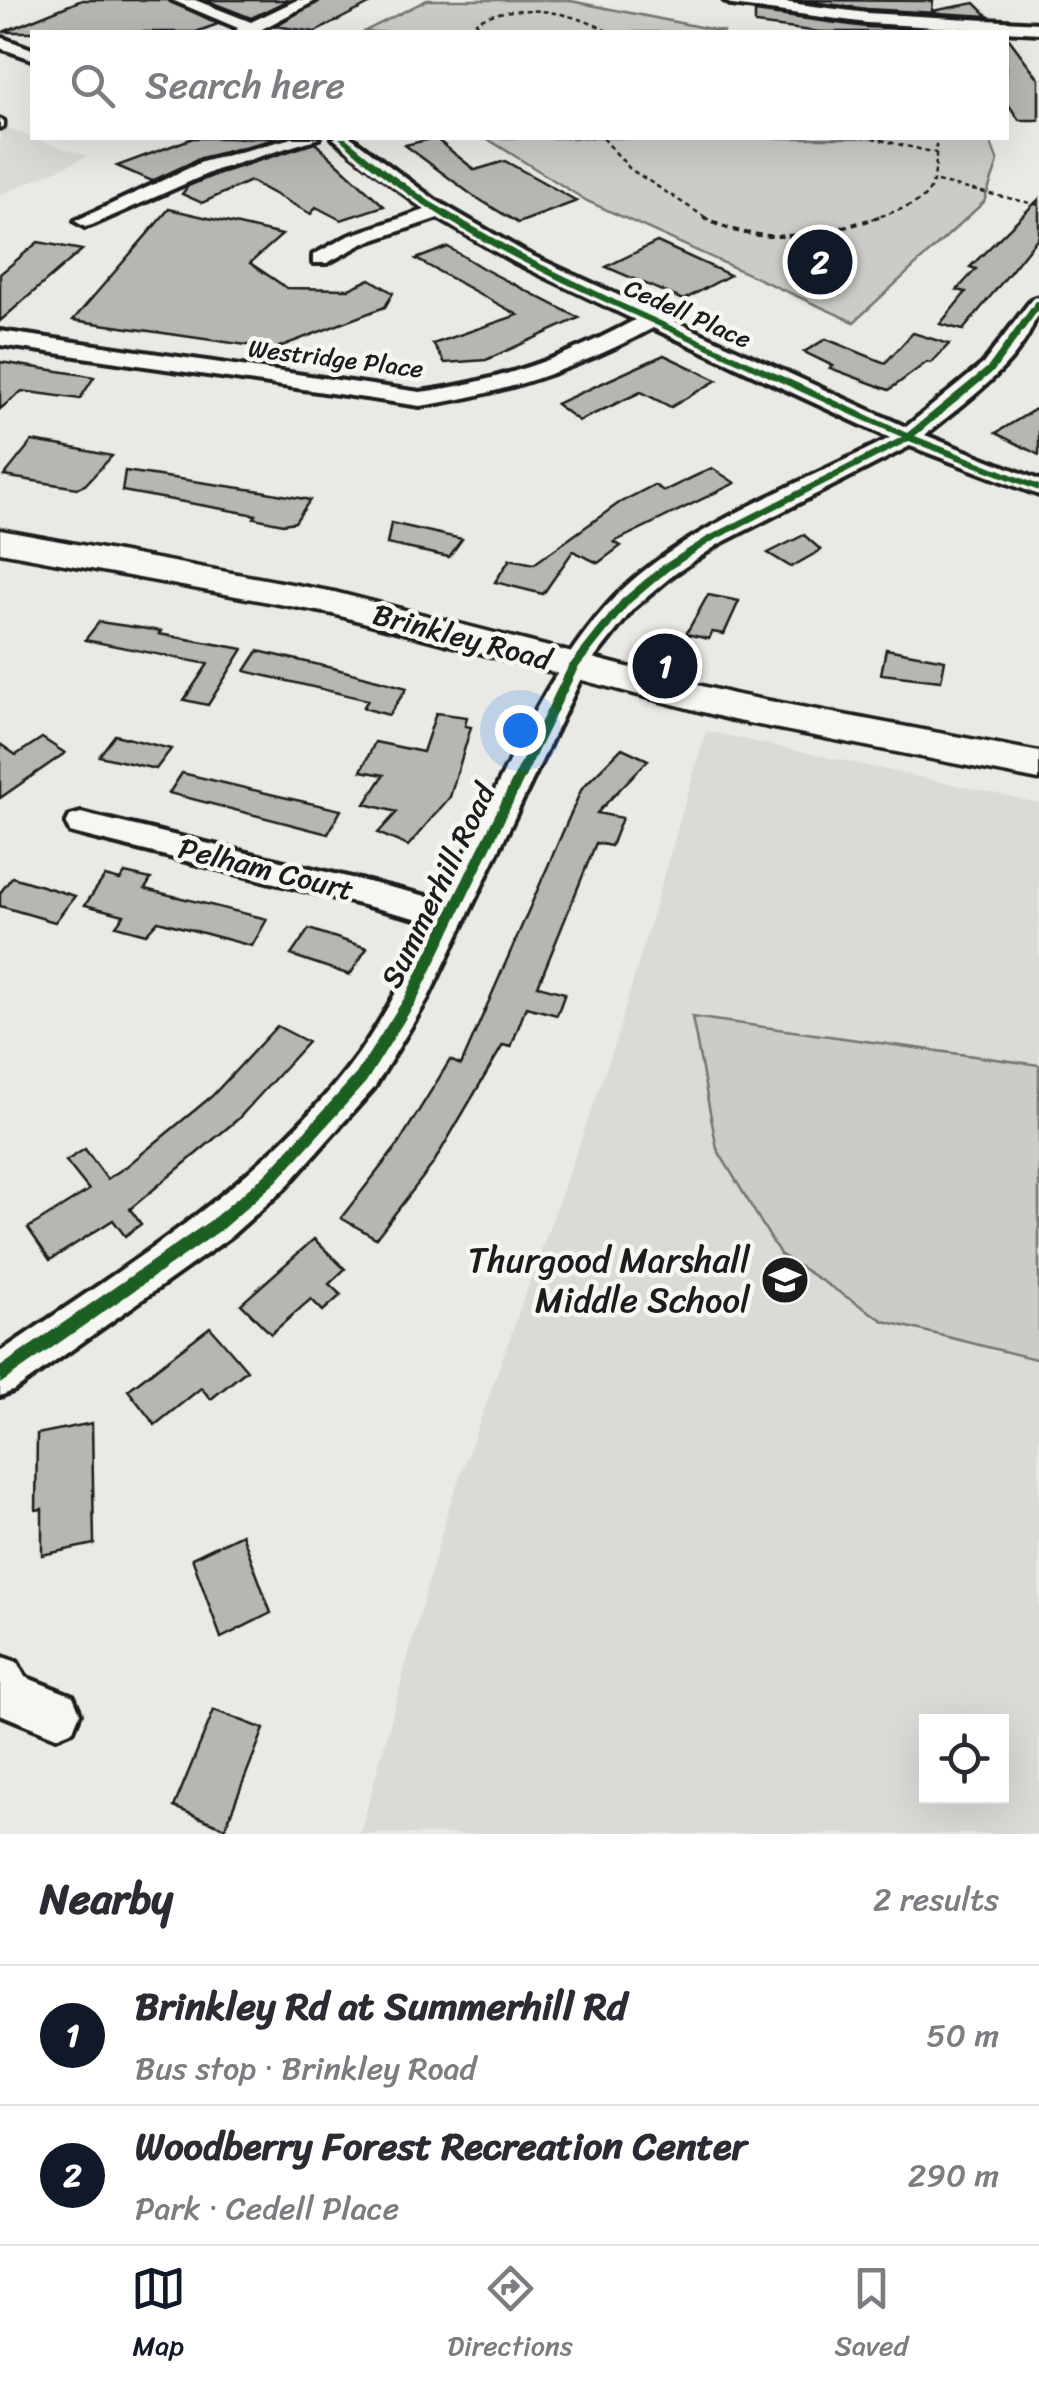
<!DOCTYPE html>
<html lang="en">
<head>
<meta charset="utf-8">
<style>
  :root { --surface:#fff; --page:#f7f7f7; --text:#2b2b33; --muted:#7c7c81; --line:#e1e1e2; --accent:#111827 }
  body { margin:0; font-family:Sriracha,sans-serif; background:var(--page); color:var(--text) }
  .controls { position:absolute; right:30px; bottom:30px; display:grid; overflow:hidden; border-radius:0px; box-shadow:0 10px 40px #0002 }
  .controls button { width:90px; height:90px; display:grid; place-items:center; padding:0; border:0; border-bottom:2px solid var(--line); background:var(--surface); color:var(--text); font:50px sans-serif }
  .you { position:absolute; left:520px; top:730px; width:35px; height:35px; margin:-25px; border:8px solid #fff; border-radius:50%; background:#1a73e8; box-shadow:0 0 0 15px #1a73e833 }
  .badge { display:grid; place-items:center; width:65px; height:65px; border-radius:50%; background:var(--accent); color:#fff; font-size:32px; font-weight:700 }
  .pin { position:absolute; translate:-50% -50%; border:5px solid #fff; box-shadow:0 2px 10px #0006 }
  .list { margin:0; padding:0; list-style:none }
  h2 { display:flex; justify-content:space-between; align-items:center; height:130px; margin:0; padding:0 40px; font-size:42px }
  h2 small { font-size:32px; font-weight:400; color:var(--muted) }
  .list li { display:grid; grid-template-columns:65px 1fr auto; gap:30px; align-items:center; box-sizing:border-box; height:140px; padding:0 40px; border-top:2px solid var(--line) }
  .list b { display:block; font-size:38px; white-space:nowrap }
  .list p { margin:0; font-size:32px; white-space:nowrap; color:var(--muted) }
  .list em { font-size:32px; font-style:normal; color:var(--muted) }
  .icon { flex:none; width:55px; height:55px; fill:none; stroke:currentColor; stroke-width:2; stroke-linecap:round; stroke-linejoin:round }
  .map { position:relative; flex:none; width:1039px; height:1834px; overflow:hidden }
  .search { position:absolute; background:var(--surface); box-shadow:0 10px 40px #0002; left:30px; right:30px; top:30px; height:110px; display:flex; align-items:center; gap:25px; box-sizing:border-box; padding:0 35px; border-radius:0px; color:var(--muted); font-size:38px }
  .sheet { height:410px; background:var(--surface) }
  nav { display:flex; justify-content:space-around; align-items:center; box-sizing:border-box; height:140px; border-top:2px solid var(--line); background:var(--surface); font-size:28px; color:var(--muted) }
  nav a { display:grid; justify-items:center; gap:5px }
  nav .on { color:var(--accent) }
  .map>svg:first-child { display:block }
  .built { fill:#dadad6; fill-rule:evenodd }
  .green { fill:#cbcbc7; stroke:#747472; stroke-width:2.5 }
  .building { fill:#b6b6b3; stroke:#1c1c1c; stroke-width:2.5 }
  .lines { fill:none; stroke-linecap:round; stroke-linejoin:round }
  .service-casing { stroke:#1c1c1c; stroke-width:7 }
  .minor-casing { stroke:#1c1c1c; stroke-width:8 }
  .secondary-casing { stroke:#1c1c1c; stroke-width:7 }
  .path-far1 { stroke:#1c1c1c; stroke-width:2.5; stroke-dasharray:5 4; stroke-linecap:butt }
  .path { stroke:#1c1c1c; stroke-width:4; stroke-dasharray:6 5; stroke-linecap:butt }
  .service { fill:#f6f6f2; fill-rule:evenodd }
  .minor { fill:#f6f6f2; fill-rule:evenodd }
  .secondary { fill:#f6f6f2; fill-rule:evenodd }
  .cycleway-casing { stroke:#f6f6f2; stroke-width:7 }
  .cycleway { fill:#1b5e20; fill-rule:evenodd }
  .labels { text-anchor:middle; stroke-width:9; stroke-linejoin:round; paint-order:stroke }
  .far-street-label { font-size:25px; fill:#1c1c1c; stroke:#f6f6f2 }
  .street-label { font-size:30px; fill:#1c1c1c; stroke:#f6f6f2 }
  .near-poi-label { font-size:35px; fill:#1c1c1c; stroke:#f6f6f2; text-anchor:end }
</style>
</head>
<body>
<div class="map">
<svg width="1039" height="1834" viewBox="0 0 1039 1834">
  <rect width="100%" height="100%" fill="#e9e9e5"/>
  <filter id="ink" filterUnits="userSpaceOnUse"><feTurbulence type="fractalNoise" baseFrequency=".01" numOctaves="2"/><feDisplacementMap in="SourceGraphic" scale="20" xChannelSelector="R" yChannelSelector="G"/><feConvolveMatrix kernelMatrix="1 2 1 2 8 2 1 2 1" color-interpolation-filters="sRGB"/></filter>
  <g filter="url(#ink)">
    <g class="built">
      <polygon points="0,124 32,138 88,156 0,195"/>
      <path d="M706,731L1039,803V1834H360L448,1510L613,1050ZM926,1722H1002V1796H926Z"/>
    </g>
    <g class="green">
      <polygon points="427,0 566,0 725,32 363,32"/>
      <polygon points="486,138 989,138 998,162 984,202 854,322 587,201"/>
      <polygon points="692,1017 1039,1065 1039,1360 884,1321 780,1254 717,1149"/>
    </g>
    <g class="building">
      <polygon points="82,0 169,0 218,24 196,32 3,32"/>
      <polygon points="205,0 288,0 251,18"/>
      <polygon points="320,0 377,0 315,32 275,26"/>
      <polygon points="796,0 933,1 932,11 975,3 988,16 867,9"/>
      <polygon points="755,12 866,27 966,32 820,32 755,24"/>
      <polygon points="1006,35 1039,79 1039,120 1019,120 1006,101"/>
      <polygon points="193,138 279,138 201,158 152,181 117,166"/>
      <polygon points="435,138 475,170 505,161 577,201 518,223 472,195 405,145"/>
      <polygon points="315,143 384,206 341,220 316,207 311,214 250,181 202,203 182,194 188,186 217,174"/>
      <polygon points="1039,199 1039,236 1007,276 963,330 940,324 966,292 957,290 976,269 970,267"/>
      <polygon points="169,209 282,235 250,263 287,288 349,289 370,279 393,293 385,307 274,349 73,320"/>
      <polygon points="38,242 82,250 0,321 0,274"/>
      <polygon points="657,242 730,275 683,300 606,267"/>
      <polygon points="448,247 484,269 579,318 486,360 445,363 433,344 518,315 416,259"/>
      <polygon points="913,333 949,344 931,363 927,362 889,390 830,368 833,366 804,352 826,339 885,363"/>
      <polygon points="664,355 717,380 671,407 641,392 579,421 556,404"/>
      <polygon points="0,362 84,375 94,377 80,399 22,391 0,409"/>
      <polygon points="1039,407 1039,455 996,433"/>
      <polygon points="32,441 63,446 112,456 85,485 77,488 4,476"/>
      <polygon points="712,468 735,483 614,542 621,546 598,563 573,551 543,594 495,582 510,559 534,564 619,503 654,485 664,491"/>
      <polygon points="125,471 261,491 310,500 295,522 283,524 254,518 256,515 122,491"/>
      <polygon points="391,523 462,539 449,557 387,544"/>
      <polygon points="804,535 821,550 791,567 768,553"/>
      <polygon points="708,595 739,601 724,634 712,632 709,639 686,634"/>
      <polygon points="99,622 161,631 159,634 243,649 208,705 184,700 208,664 85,640"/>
      <polygon points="886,649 945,660 941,681 881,674"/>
      <polygon points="258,651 333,668 407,688 389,715 363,708 368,700 245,671"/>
      <polygon points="436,713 467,717 465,726 471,727 450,797 408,846 378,833 397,812 365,804 384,775 361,771 375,742 423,752"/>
      <polygon points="115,735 171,749 156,769 99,756"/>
      <polygon points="42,738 65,753 0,798 0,744 16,755"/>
      <polygon points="622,748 648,760 597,813 622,818 611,846 596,843 538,986 565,993 557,1015 526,1007 511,1047 503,1045 433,1164 376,1238 341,1218 397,1146 450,1060 461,1065 582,788"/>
      <polygon points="182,773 283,797 341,810 328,834 169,793"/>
      <polygon points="125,873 151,879 145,889 267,919 252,946 158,921 146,934 116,926 124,915 85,905 105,876 120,880"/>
      <polygon points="12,877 75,896 55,922 0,906 0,893"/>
      <polygon points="309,929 367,948 350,975 291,955"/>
      <polygon points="277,1026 308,1042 238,1119 130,1209 141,1224 125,1236 113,1220 50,1260 28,1228 89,1190 66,1161 85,1149 107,1179 127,1166 212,1096"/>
      <polygon points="314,1239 345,1269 329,1284 341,1295 323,1311 311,1299 271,1334 241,1304"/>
      <polygon points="210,1327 247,1370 211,1399 201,1388 155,1425 128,1390"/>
      <polygon points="92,1423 94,1544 42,1555 42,1509 36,1510 37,1434"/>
      <polygon points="242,1534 271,1613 221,1638 192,1558"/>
      <polygon points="214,1710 264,1729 225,1828 174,1807"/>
    </g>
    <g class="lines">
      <g class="service-casing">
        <polygon id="service" points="0,119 4,121 4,126 0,128"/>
      </g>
      <g class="minor-casing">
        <g id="minor">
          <polygon points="172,0 195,0 251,22 297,0 317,0 262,29 264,32 235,32 238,28"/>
          <polygon points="724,0 767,0 867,13 1039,23 1039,33 867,23 732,5"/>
          <polygon points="0,37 32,49 32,59 0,48"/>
          <polygon points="292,138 319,138 216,170 92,225 85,227 75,221 202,162"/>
          <path d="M333,138H352L435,200L528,254L906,427L983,364L1032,299L1039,297C1039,352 965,402 925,435L1039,480V495L910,446L719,544L673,575L634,608L585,670L427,1000L374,1088L285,1188L230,1237L15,1390L0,1396V1352C124,1267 254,1189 348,1068C382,1024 407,972 432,922L81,835L70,832L66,824L70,816L81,813L443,900C492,802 539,677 615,597C680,529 806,481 890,438L653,328C579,368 503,394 420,406L0,345V331L420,392C497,382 567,357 635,320L514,262L438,218L362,244L327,263H313V255L348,236L425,210Z"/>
          <polygon points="0,1656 17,1662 25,1677 73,1696 80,1713 73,1730 56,1737 0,1714"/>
        </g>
      </g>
      <g class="secondary-casing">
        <polygon id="secondary" points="0,530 334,592 733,694 1039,752 1039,780 733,720 333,614 0,552"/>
      </g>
      <g class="path-far1">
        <path d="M483,32L476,22C512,0 575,12 609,32"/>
        <polyline points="603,138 630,169 708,219"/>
        <polyline points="872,138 936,153"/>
        <polyline points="937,182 1039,205"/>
        <path d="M872,219C930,200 937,200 936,138"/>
      </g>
      <path class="path" d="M703,217C758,249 822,235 879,217"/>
      <use href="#service" class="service"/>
      <use href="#minor" class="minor"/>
      <use href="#secondary" class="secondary"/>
      <g class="cycleway-casing">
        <path id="cycleway" d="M339,138H346L387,171L431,202L524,256L621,303L907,433L988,367L1036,301H1039V309L994,371L915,436L1039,485V491L909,441L713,541L668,571L629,604L578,668L417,1000L366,1082L277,1181L221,1230L0,1384V1367L211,1220L267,1173L356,1074L405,997L568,667L621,600L660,567L707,537L902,437C825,404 750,367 673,333C557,280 433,227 339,138Z"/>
      </g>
      <use href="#cycleway" class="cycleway"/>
    </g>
  </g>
  <defs>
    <g id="school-disc" transform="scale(2.5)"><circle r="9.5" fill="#1c1c1c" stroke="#f6f6f2"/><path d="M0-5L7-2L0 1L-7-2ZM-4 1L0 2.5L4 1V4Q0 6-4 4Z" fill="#fff"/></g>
  </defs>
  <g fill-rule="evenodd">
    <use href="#school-disc" x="785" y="1280"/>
  </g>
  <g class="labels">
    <g class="far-street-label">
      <text transform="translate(688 313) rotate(24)" y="9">Cedell Place</text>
      <text transform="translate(336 358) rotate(7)" y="9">Westridge Place</text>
    </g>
    <g class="street-label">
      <text transform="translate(462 637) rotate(15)" y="10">Brinkley Road</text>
      <text transform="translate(266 869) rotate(14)" y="10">Pelham Court</text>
      <text transform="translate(438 886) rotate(-64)" y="10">Summerhill Road</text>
    </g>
    <g class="near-poi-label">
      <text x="750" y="1272">Thurgood Marshall<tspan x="750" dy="40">Middle School</tspan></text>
    </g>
  </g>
</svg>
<div class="controls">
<button><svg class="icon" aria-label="locate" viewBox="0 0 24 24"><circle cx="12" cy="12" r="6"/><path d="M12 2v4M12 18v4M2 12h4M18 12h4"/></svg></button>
</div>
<div class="you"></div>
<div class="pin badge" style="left:665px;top:666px">1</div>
<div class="pin badge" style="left:820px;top:262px">2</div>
<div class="search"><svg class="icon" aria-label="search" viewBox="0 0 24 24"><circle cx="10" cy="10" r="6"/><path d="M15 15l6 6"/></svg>Search here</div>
</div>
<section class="sheet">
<h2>Nearby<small>2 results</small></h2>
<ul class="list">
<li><span class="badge">1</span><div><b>Brinkley Rd at Summerhill Rd</b><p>Bus stop · Brinkley Road</p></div><em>50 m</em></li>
<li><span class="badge">2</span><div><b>Woodberry Forest Recreation Center</b><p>Park · Cedell Place</p></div><em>290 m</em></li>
</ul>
</section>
<nav>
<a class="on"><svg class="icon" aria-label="map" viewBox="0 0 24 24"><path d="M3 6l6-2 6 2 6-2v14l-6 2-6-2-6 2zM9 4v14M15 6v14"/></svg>Map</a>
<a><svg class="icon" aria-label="directions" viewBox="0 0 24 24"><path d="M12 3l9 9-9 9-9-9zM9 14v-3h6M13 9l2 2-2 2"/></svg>Directions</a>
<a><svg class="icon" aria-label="saved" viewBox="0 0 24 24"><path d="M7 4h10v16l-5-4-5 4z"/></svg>Saved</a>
</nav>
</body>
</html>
